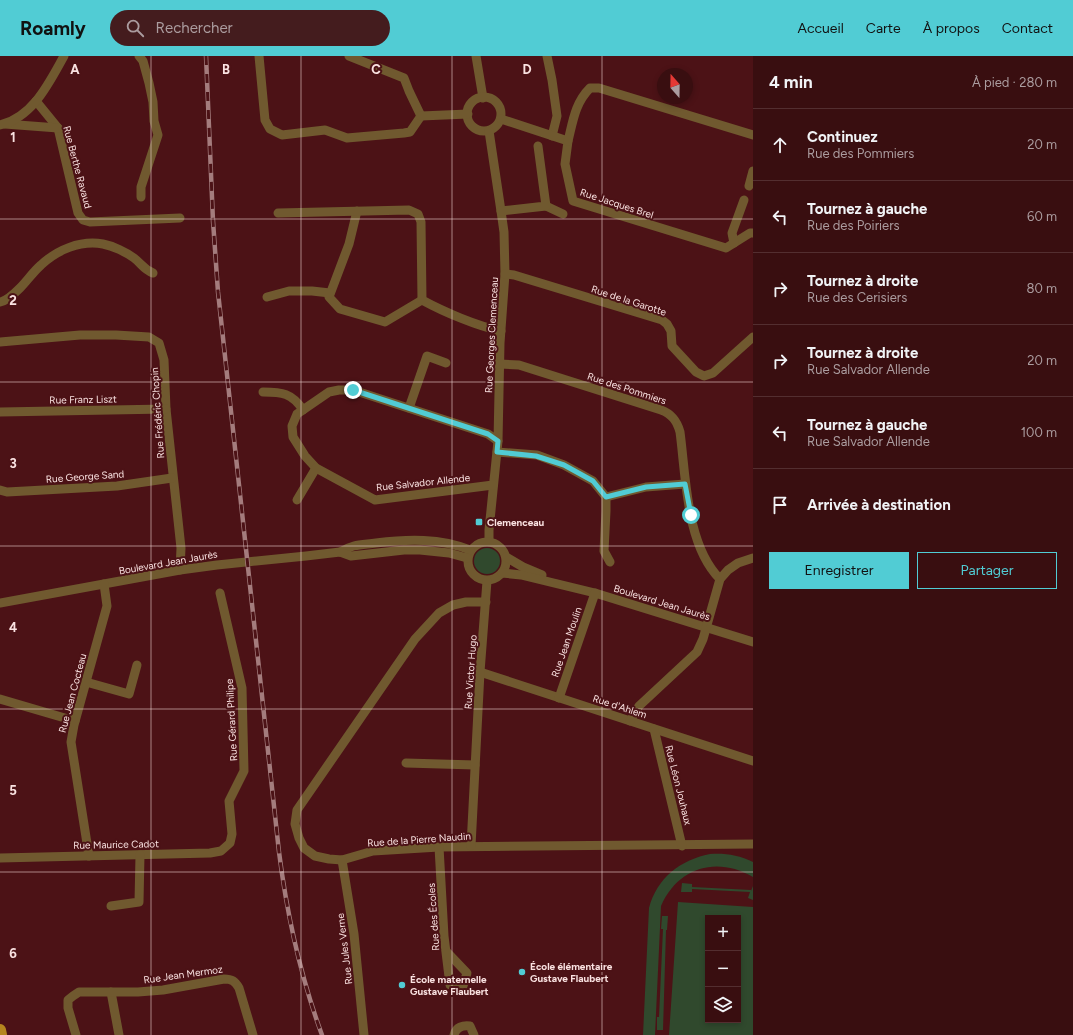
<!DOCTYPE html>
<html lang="fr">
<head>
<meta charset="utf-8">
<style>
  :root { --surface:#390e10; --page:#441c1e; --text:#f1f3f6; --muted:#ab9c9f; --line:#532e30; --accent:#51ccd4 }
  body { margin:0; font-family:Figtree,sans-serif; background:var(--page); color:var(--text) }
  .controls { position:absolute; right:12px; bottom:12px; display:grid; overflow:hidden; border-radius:0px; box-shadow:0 2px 6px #0003 }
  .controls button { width:36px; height:36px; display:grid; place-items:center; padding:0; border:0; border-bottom:1px solid var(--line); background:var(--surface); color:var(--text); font:20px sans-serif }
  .compass { position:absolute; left:657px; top:12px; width:36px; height:36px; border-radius:50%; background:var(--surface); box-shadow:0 2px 6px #0003; rotate:340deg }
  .stop { position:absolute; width:12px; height:12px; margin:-9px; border:3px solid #51ccd4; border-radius:50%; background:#fff }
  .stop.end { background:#51ccd4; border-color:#fff; box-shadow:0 1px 4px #0008 }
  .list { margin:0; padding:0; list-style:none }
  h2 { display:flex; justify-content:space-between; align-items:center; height:52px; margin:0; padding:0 16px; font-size:17px }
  h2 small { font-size:13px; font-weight:400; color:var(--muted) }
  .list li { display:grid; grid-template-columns:26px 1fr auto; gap:12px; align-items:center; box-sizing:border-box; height:72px; padding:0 16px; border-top:1px solid var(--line) }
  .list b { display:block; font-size:15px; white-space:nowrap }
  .list p { margin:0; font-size:13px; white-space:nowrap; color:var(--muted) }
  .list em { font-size:13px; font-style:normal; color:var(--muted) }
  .actions { display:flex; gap:8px; padding:12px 16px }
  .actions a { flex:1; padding:9px 0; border:1px solid var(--accent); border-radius:0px; text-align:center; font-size:14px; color:var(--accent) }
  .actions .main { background:var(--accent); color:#111 }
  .icon { flex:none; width:22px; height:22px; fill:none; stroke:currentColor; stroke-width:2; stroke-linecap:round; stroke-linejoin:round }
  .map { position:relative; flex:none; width:753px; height:979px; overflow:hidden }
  header { display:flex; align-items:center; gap:24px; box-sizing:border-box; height:56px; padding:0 20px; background:var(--accent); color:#111 }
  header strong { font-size:19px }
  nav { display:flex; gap:22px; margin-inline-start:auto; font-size:14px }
  .search { width:280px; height:36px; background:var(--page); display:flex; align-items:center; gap:10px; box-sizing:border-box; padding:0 14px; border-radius:22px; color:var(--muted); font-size:15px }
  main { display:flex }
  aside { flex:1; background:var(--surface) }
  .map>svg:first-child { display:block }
  .green { fill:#30492d; fill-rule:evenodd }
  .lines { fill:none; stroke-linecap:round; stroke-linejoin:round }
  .minor { stroke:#70592f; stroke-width:9 }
  .major { stroke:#b5861f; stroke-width:12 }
  .rail-casing { stroke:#a47c7d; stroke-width:4.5 }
  .rail { stroke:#4c1216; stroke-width:3; stroke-dasharray:9; stroke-linecap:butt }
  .route { stroke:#51ccd4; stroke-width:5 }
  .grid { fill:none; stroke:#fae2e1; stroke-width:1; stroke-opacity:0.55 }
  .poi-dot { fill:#51ccd4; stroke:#4c1216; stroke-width:1.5 }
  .labels { text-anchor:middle; stroke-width:4; stroke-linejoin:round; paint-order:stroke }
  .street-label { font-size:10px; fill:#fae2e1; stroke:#4c1216 }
  .poi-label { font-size:10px; font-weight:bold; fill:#fae2e1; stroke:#4c1216; text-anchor:start }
  .grid-label { font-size:13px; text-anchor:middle; font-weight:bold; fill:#fae2e1; stroke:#4c1216; stroke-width:4; stroke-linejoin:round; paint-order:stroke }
</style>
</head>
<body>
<header>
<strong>Roamly</strong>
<div class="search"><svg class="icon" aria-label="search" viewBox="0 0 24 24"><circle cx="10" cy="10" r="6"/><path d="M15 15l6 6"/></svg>Rechercher</div>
<nav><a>Accueil</a><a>Carte</a><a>À propos</a><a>Contact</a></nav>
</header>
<main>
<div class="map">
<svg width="753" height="979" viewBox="0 0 753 979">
  <rect width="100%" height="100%" fill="#4c1216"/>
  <g class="green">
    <circle cx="487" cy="505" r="13"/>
    <path d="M710,798C725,797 739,799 753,806V821C717,800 678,811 661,850L655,979H643L649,852C657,822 680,804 710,798Z"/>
    <polygon points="682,827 692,828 692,831 751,834 751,835 753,830 753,844 748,842 750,836 692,833 692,836 681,836"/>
    <path d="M678,846L753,851V979H669ZM708,862H738V964H708Z"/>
    <polygon points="662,860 668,860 667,874 666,874 663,974 657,974 657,961 659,961 663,873 661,873"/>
  </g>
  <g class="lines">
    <g class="minor">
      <polyline points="139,0 143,5 149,27 153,46 154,65 158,79 141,131 141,141"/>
      <polyline points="259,0 265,64 270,73 282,79 325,74 347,82 404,77 410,76 421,60"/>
      <polyline points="349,0 404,22 409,35 421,60"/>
      <polyline points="476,0 483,42"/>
      <polyline points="547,0 552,24 557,60 552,80"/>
      <circle cx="484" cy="58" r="17"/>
      <polyline points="36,45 58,72 78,157 83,164 90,166 180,162"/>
      <polyline points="421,60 468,58"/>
      <polyline points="501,63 568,85 565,108 573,145 726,192 750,177 753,177"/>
      <polyline points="5,68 58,72"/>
      <path d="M0,69C33,61 49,27 64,0"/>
      <polyline points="489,75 501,155 504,176 505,218 500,287 498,385 489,474 489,485"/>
      <path d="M568,85C573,65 575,47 590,32H599L753,79"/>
      <polyline points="749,130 753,115"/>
      <polyline points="546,150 563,158"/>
      <polyline points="357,155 349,188 329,241 340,253 385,266 422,244"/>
      <polyline points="501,155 546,150 538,90"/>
      <path d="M278,157L409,154L418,158L421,166L422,244C444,256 477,270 501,275"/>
      <polyline points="734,187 732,177 744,144"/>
      <polyline points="505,218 514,219 662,264 667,268 671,275 672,290 696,316 704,320 713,317 753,281"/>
      <polyline points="267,241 289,235 312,235 330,237"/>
      <path d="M0,246C7,245 15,237 20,232C27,225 33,216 41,209C57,194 80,184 103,188C113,190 126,196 134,202C142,208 143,213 153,217"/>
      <polyline points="0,286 80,279 116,279 149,281 159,287 164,304 166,353 181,492 180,514"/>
      <path d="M500,308L519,309L661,354C672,358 677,365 680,376C686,421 686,489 720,523"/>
      <path d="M263,336C282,336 292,337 303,354"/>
      <polyline points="409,352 427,300 446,307"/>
      <polyline points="0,356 166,353"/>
      <polyline points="497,396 537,399 564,409 593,425 606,441 606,455 604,495 610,506"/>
      <polyline points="493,429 375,444 316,412 305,400 293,381 292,370 297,358 329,336 339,334 353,334 488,378 498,385"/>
      <polyline points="0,434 7,436 117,430 172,422"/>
      <polyline points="606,441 646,431 685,428"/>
      <polyline points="297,444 316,412"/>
      <circle cx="487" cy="505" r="19"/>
      <path d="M340,496C353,488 361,489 376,487C408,483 440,482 470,494"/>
      <polyline points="506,501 523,511 542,519"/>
      <polyline points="502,517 521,519 595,537 753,586"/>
      <polyline points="486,546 466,546 453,549 439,557 415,583 297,754 295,768 299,782 304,792 315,800 329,803 342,804 373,795 439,791 753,788"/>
      <polyline points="0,547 180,514 217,509 306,500 340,496 351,500 404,494 420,494 449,497 467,502"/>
      <polyline points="480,616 753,705"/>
      <polyline points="86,626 129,638 137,609"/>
      <polyline points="559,642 595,537"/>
      <polyline points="0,643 75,665"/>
      <polyline points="630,665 639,650 697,596 703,583 720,523 728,514 738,507 753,502"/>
      <polyline points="654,673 682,790"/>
      <polyline points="406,707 475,709"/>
      <polyline points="471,790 480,616 487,525"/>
      <polyline points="439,791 444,880 450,929 463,930 467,917 446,895"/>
      <polyline points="89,800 71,686 74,669 107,550 104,528"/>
      <polyline points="0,802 210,797 221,795 230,787 232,778 229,745 244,715 242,632 220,537"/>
      <polyline points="342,804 354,878 364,979"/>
      <polyline points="111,850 139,846 140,799"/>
      <polyline points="111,936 119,979"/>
      <path d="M76,979L68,952V944L73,940L79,936H138L163,934L224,923C232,923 235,925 239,932L253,979"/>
      <path d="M454,979C456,971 463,969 470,970L474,979"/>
    </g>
    <polyline class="major" points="0,974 1,979"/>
    <g class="rail-casing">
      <path id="rail" d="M206,0L213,165L218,236L279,796C287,859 300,919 322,979"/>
    </g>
    <use href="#rail" class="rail"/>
  </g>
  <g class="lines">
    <polyline class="route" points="353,334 488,378 498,385 497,396 536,400 564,409 593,425 606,441 646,431 685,428 691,459"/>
  </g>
  <path class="grid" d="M151,0V979M301,0V979M452,0V979M602,0V979M0,163H753M0,326H753M0,490H753M0,653H753M0,816H753"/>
  <g class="poi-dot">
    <rect x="475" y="462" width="8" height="8" rx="2"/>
    <circle cx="522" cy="916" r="4"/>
    <circle cx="402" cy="929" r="4"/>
  </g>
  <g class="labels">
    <g class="street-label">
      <text transform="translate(78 111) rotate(75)" y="4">Rue Berthe Ravaud</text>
      <text transform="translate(617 147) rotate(18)" y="4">Rue Jacques Brel</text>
      <text transform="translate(629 244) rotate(18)" y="4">Rue de la Garotte</text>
      <text transform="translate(491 279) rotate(-87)" y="4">Rue Georges Clemenceau</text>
      <text transform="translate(627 332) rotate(18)" y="4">Rue des Pommiers</text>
      <text transform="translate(83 343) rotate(-1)" y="4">Rue Franz Liszt</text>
      <text transform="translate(157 357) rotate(-94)" y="4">Rue Frédéric Chopin</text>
      <text transform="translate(85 420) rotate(-4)" y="4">Rue George Sand</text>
      <text transform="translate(423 426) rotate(-6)" y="4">Rue Salvador Allende</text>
      <text transform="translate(168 506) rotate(-10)" y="4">Boulevard Jean Jaurès</text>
      <text transform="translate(662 546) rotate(17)" y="4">Boulevard Jean Jaurès</text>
      <text transform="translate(566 586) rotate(-71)" y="4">Rue Jean Moulin</text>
      <text transform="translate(470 616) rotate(-86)" y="4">Rue Victor Hugo</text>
      <text transform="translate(72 637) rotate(-75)" y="4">Rue Jean Cocteau</text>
      <text transform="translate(620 650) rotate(18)" y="4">Rue d'Ahlem</text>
      <text transform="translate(231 664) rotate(-93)" y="4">Rue Gérard Philipe</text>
      <text transform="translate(679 729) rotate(76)" y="4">Rue Léon Jouhaux</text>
      <text transform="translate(419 783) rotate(-4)" y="4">Rue de la Pierre Naudin</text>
      <text transform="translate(116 788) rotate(-1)" y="4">Rue Maurice Cadot</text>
      <text transform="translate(433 861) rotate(-94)" y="4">Rue des Écoles</text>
      <text transform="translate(344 893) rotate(-97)" y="4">Rue Jules Verne</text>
      <text transform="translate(183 918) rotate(-8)" y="4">Rue Jean Mermoz</text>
    </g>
    <g class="poi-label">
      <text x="487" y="470">Clemenceau</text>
      <text x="530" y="914">École élémentaire<tspan x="530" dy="12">Gustave Flaubert</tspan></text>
      <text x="410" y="927">École maternelle<tspan x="410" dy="12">Gustave Flaubert</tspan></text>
    </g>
  </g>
  <g class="grid-label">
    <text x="75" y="18">A</text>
    <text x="226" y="18">B</text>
    <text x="376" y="18">C</text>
    <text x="527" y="18">D</text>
    <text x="13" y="86">1</text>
    <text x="13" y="249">2</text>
    <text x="13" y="412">3</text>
    <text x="13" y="576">4</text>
    <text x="13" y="739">5</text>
    <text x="13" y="902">6</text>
  </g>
</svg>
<div class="controls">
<button>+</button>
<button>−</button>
<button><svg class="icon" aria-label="layers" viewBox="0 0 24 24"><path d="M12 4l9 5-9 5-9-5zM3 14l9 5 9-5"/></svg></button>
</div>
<svg class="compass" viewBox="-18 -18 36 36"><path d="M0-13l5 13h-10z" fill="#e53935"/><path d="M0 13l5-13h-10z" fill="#ab9c9f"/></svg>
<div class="stop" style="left:691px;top:459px"></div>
<div class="stop end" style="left:353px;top:334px"></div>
</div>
<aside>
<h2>4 min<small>À pied · 280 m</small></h2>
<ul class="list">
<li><svg class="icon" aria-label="ahead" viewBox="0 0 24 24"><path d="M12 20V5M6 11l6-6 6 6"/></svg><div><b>Continuez</b><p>Rue des Pommiers</p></div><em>20 m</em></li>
<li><svg class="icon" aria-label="left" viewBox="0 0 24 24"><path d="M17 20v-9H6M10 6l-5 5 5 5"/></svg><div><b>Tournez à gauche</b><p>Rue des Poiriers</p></div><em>60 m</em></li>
<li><svg class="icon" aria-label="right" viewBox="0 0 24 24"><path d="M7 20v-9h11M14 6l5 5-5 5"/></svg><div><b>Tournez à droite</b><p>Rue des Cerisiers</p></div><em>80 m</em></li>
<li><svg class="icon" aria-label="right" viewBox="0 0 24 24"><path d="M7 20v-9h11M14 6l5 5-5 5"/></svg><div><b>Tournez à droite</b><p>Rue Salvador Allende</p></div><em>20 m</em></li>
<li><svg class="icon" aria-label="left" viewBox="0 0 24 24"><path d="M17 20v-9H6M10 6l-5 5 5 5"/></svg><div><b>Tournez à gauche</b><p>Rue Salvador Allende</p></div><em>100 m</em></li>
<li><svg class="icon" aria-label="arrive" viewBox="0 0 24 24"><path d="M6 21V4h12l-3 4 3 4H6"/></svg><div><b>Arrivée à destination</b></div></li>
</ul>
<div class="actions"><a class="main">Enregistrer</a><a>Partager</a></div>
</aside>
</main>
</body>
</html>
